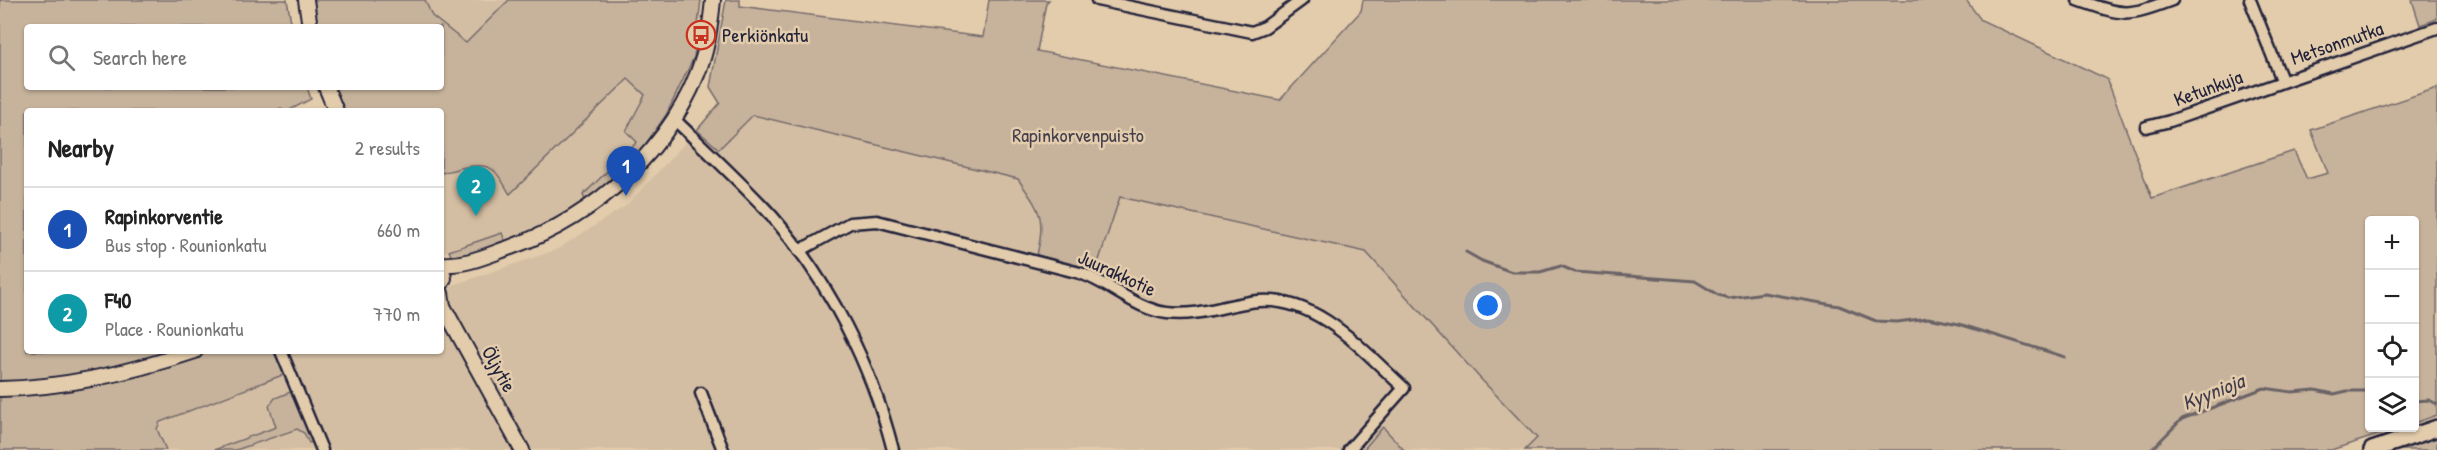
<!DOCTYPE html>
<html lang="en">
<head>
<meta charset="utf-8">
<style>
  :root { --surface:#fff; --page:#f6f6f6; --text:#222; --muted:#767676; --line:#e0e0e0; --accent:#d93025 }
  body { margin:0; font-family:"Patrick Hand",sans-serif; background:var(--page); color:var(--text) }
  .controls { position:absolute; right:18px; bottom:18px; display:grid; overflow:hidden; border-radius:6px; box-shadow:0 2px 4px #0004 }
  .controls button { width:54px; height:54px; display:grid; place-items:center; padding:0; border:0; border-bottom:2px solid var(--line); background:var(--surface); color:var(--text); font:30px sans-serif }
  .you { position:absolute; left:1488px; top:306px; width:21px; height:21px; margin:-15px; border:4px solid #fff; border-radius:50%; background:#1a73e8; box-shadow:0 0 0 9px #1a73e833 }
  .badge { display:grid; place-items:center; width:39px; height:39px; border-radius:50%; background:var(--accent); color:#fff; font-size:20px; font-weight:700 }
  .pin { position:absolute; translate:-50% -50px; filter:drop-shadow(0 2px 3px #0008) }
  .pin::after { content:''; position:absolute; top:32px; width:21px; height:18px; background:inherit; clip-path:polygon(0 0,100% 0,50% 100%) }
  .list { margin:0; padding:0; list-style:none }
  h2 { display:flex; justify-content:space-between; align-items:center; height:78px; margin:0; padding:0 24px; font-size:26px }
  h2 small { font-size:20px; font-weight:400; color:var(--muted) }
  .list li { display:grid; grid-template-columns:39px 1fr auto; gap:18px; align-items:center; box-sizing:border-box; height:84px; padding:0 24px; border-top:2px solid var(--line) }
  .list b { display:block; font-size:22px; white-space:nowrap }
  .list p { margin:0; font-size:20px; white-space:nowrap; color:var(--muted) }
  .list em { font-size:20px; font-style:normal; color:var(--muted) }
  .icon { flex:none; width:33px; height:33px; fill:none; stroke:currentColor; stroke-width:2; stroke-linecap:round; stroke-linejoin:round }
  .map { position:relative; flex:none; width:2437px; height:450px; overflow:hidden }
  .search { position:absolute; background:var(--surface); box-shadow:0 2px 4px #0004; left:24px; top:24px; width:420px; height:66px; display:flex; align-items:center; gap:15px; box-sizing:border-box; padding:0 21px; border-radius:6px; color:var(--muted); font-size:22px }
  .panel { position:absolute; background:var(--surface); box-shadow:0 2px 4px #0004; left:24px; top:108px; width:420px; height:246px; border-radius:6px }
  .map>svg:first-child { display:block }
  .built { fill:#d4bea3 }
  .green { fill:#c7b39c; stroke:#746a6c; stroke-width:1.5 }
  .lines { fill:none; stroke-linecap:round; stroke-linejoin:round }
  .stream { stroke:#6b6366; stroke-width:3 }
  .minor-casing { stroke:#22223b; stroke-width:15 }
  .major-casing { stroke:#22223b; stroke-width:18 }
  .highway-casing { stroke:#22223b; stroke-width:20 }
  .minor { stroke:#e3ccac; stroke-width:10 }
  .major { stroke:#e3ccac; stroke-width:14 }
  .highway { stroke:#e3ccac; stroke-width:15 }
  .labels { text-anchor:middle; stroke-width:5; stroke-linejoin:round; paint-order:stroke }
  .poi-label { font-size:20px; fill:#22223b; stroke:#e3ccac; text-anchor:start }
  .street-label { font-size:20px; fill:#22223b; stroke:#e3ccac }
  .park-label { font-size:20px; fill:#433f4e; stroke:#e3ccac }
  .water-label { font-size:21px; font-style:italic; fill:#403d4d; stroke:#e3ccac }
</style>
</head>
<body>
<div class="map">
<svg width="2437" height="450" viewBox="0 0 2437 450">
  <rect width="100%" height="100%" fill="#e3ccac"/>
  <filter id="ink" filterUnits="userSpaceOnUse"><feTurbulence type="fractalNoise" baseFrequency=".0167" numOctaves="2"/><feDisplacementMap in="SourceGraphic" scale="12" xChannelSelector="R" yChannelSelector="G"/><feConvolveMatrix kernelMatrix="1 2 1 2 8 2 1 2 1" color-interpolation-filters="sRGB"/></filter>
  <g filter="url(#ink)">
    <g class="built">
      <polygon points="425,0 509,0 466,43 432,16"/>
      <polygon points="628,79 645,95 626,131 637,142 586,203 559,220 503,245 505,241 502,234 441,253 441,173 473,166 487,167 494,171 510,194"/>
      <polygon points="752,115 1018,179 1040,212 1042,231 1037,255 1095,272 1119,197 1366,252 1478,376 1537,438 1525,450 1404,450 1383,427 1363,450 236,450 298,429 304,433 293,392 276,427 214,450 166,450 156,429 160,422 284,374 274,351 441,351 441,289 556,250 627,205 697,130 719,149"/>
    </g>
    <g class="green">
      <path d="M0,0H287L292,27H27V87H307L311,99L288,111H283L281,108L275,111H27V351H176C119,367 59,383 0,381Z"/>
      <path d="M313,0H425L432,16L466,43L509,0H701L694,57L666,115L643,148L586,203L583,195L637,142L626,131L645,95L628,79L510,194C505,187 500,175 493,170C480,160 455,170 441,173V111H344L334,87H441V27H318Z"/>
      <path d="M726,0H740V6L983,37L989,0H1049L1046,3L1037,51L1280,100L1361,11L1363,0H1966L1981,20L2107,79L2152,198L2294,151L2307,179L2328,173L2311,130L2437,88V415L2415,423L2414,220H2370V428H2400L2331,450H1525L1537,438L1478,376L1366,252L1120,197L1095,272L1037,255C1046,216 1040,211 1018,179L753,115L719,149L697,130L720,103L710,87Z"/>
      <polygon points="2412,0 2437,0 2437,19 2420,25"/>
      <polygon points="502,233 505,241 503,245 453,260 449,251"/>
      <polygon points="212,351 274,351 285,374 160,422 157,429 166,450 0,450 0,394 179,362"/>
      <polygon points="293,391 315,442 309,443 304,433 297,429 236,450 214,450 276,427 269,406 275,398"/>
      <polygon points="1383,427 1404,450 1363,450"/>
      <polygon points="2437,437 2437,450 2396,450"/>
    </g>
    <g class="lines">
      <g class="stream">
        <polyline points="1466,252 1482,261 1512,272 1540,272 1561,266 1575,272 1695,281 1718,295 1729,298 1764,293 1839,306 1876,321 1897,322 1928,318 1959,324 2065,357"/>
        <polyline points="2414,401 2429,400 2437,404"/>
        <polyline points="2151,450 2182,419 2264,388 2292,392 2315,390 2334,394 2347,391 2370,391"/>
      </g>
      <g class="minor-casing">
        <g id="minor">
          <polyline points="1097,0 1252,32 1265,27 1302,0"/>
          <path d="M2078,0C2124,16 2126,17 2172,0"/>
          <polyline points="2250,0 2282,80"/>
          <path d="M674,119C707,151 741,182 772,216C830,283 871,364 893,450"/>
          <polyline points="2146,127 2170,121 2437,28"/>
          <path d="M799,251L850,223L877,221L1080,273C1110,283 1135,309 1167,313C1199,317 1227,304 1258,301C1318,296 1364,352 1404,388L1349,450"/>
          <polyline points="281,351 322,450"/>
          <polyline points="701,393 723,450"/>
        </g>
      </g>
      <g class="major-casing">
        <g id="major">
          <polyline points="306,0 310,27"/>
          <polyline points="326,87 336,111"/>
          <path d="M441,264C466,266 488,255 511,247C596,217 675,146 703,58C709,39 711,20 713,0"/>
          <polyline points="441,266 444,278 441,284"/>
          <polyline points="441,293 443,306 522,450"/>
          <path d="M0,389C67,388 132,372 195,351"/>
        </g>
      </g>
      <g class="highway-casing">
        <polyline id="highway" points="2372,450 2437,428"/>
      </g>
      <use href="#minor" class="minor"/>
      <use href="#major" class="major"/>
      <use href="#highway" class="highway"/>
    </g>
  </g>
  <defs>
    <g id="bus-ring" transform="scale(1.5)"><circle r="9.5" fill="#e3ccac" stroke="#c8321e" stroke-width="1.5"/><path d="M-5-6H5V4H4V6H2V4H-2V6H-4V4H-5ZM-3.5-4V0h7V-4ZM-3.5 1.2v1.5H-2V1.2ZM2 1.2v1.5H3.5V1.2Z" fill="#c8321e"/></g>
  </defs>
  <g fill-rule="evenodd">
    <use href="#bus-ring" x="701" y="35"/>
  </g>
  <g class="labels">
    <g class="poi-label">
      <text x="722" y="42">Perkiönkatu</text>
    </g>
    <g class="street-label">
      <text transform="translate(2337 43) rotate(-19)" y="7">Metsonmutka</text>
      <text transform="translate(2208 88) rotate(-20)" y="7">Ketunkuja</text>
      <text transform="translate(1117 273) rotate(25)" y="7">Juurakkotie</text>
      <text transform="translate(499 369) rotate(61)" y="7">Öljytie</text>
    </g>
    <g class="park-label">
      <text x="1078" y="142">Rapinkorvenpuisto</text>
    </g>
    <g class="water-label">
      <text transform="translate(2213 392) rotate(-22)" y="7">Kyynioja</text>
    </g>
  </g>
</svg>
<div class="controls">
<button>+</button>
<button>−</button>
<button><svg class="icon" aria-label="locate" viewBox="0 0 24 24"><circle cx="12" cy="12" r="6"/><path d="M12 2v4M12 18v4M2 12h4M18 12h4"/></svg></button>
<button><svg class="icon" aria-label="layers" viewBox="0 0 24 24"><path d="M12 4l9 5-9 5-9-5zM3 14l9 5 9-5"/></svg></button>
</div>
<div class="you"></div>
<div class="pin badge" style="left:626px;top:196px;background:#1a4fb4">1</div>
<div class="pin badge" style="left:476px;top:216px;background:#0f9aa8">2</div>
<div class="search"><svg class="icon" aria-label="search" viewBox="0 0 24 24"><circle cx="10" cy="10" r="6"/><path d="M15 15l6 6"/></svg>Search here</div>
<section class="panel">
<h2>Nearby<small>2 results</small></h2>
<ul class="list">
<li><span class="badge" style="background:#1a4fb4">1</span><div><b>Rapinkorventie</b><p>Bus stop · Rounionkatu</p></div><em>660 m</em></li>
<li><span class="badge" style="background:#0f9aa8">2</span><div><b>F40</b><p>Place · Rounionkatu</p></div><em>770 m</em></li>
</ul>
</section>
</div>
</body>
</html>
